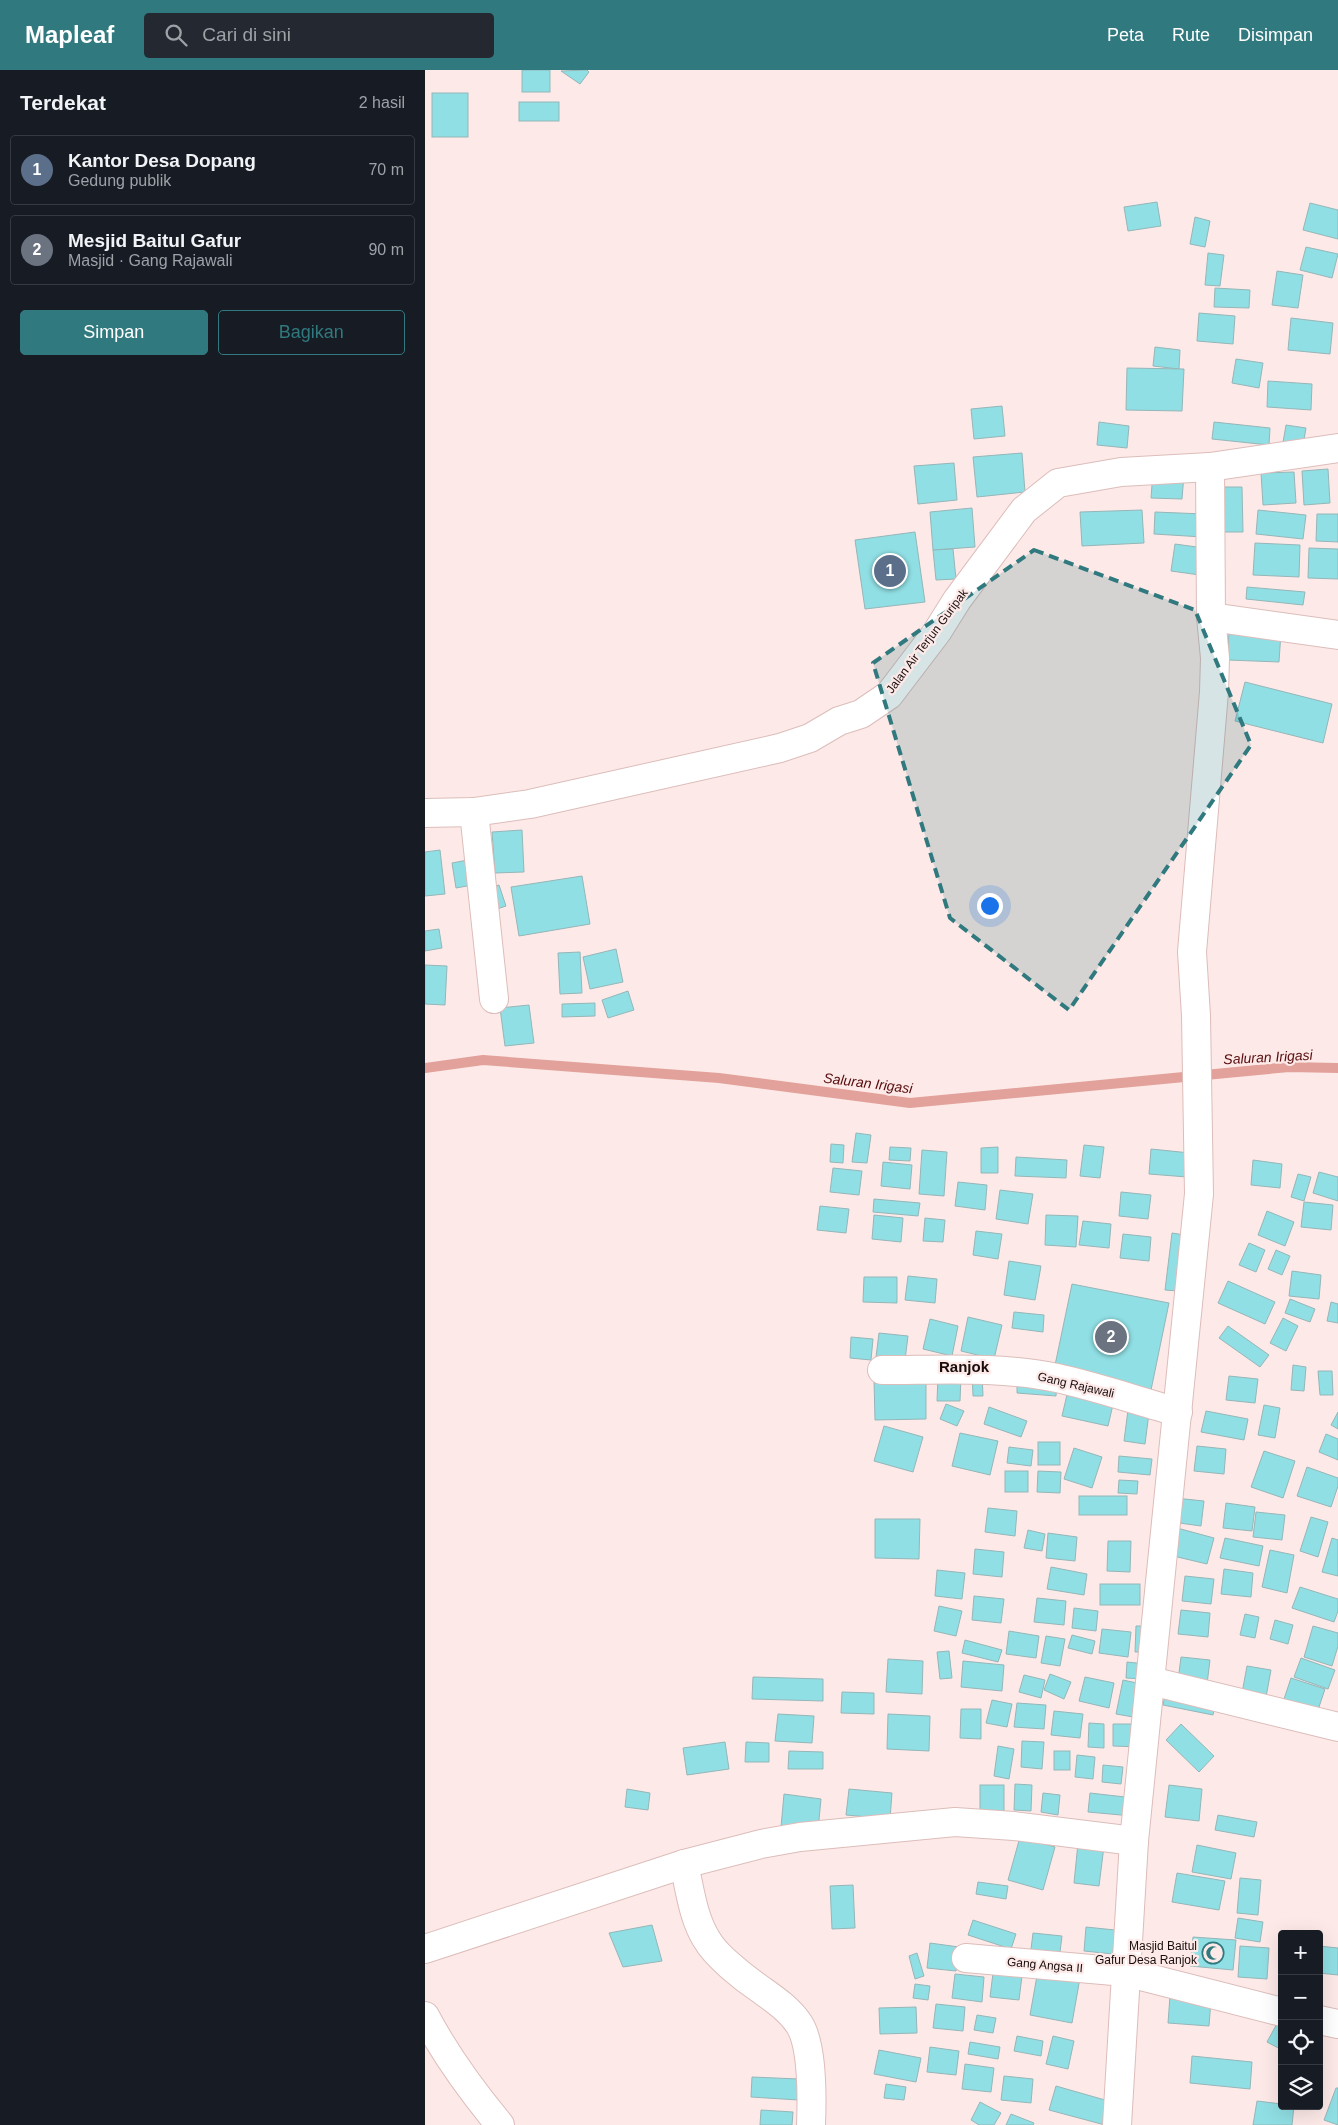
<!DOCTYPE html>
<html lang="id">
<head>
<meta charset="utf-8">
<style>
  :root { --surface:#171b24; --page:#242831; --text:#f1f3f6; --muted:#9ea1a6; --line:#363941; --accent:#30797e }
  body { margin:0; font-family:Arial,sans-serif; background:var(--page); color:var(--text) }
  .controls { position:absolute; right:15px; bottom:15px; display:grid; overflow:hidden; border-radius:5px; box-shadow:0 5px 20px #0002 }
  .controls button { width:45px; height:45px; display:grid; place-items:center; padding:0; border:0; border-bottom:1px solid var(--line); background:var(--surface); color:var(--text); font:25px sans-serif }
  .you { position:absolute; left:564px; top:835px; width:18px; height:18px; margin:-12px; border:4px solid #fff; border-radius:50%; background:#1a73e8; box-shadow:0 0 0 8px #1a73e833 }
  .badge { display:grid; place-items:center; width:32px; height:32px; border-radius:50%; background:var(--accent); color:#fff; font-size:16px; font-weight:700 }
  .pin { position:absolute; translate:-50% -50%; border:2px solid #fff; box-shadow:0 1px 5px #0006 }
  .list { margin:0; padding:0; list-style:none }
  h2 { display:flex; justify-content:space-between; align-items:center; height:65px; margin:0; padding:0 20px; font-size:21px }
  h2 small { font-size:16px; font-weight:400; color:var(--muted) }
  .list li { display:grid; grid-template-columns:32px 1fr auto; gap:15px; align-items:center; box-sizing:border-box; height:70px; margin:0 10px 10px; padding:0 10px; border:1px solid var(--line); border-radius:5px }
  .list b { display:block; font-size:19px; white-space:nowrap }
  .list p { margin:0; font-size:16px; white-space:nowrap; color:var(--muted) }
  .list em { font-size:16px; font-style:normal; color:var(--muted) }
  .actions { display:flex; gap:10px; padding:15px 20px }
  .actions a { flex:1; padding:11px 0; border:1px solid var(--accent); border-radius:5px; text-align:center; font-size:18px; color:var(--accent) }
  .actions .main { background:var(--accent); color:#fff }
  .icon { flex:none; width:28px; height:28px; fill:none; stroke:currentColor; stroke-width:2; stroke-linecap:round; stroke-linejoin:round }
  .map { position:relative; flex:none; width:913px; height:2055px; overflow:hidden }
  header { display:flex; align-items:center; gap:30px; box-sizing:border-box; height:70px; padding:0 25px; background:var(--accent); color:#fff }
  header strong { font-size:24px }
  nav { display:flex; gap:28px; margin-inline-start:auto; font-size:18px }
  .search { width:350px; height:45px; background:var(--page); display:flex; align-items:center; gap:12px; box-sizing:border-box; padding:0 18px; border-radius:5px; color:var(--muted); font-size:19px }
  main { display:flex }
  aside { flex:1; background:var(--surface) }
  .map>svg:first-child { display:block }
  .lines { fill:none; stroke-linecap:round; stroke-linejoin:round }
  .stream { stroke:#e2a29b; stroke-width:10 }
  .building { fill:#90dfe4; stroke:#95b6b8 }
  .minor-casing { stroke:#dcbdba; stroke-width:30 }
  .minor { stroke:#fff; stroke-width:28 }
  .marked { fill:#30797e; fill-opacity:0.2; stroke:#30797e; stroke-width:4; stroke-dasharray:10 6; stroke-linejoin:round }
  .labels { text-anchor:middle; stroke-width:4.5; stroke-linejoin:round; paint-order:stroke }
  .street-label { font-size:12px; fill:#180d0c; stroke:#fdeae8 }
  .poi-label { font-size:12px; fill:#180d0c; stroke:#fdeae8; text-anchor:end }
  .water-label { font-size:14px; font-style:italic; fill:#570b0d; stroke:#fdeae8 }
  .quarter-label { font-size:15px; font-weight:bold; fill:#180d0c; stroke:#fdeae8 }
</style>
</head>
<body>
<header>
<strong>Mapleaf</strong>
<div class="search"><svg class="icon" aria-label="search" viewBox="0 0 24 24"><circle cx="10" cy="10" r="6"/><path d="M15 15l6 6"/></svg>Cari di sini</div>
<nav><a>Peta</a><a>Rute</a><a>Disimpan</a></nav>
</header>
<main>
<aside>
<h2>Terdekat<small>2 hasil</small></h2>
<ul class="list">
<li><span class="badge" style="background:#5c6f8a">1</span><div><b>Kantor Desa Dopang</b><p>Gedung publik</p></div><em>70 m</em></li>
<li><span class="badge" style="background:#6b7280">2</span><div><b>Mesjid Baitul Gafur</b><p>Masjid · Gang Rajawali</p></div><em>90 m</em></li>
</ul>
<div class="actions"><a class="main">Simpan</a><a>Bagikan</a></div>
</aside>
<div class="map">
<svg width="913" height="2055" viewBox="0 0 913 2055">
  <rect width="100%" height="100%" fill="#fdeae8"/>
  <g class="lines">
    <polyline class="stream" points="0,998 58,990 294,1008 485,1033 864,997 913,998"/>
  </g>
  <g class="building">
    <rect x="97" y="0" width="28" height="22"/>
    <polygon points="162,0 164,2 155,14 136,1"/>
    <rect x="7" y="23" width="36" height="44"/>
    <rect x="94" y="32" width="40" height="19"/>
    <polygon points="732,132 736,156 703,161 699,137"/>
    <polygon points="885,133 913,140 913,169 878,160"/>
    <polygon points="770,147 785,151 780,177 765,174"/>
    <polygon points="881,177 913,184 907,208 875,200"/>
    <polygon points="783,183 799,185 795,216 780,215"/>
    <polygon points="852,201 878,205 873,238 847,235"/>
    <polygon points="790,218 825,220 824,238 789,237"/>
    <polygon points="774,243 810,246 808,274 772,271"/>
    <polygon points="866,248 908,253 905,284 863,280"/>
    <polygon points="730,277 755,280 754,299 728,296"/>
    <polygon points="811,289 838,293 834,318 807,313"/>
    <polygon points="702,298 759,299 757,341 701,340"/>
    <polygon points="843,311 887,314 886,340 842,337"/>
    <polygon points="577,336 580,366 549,369 546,339"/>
    <polygon points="674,352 704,356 702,378 672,375"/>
    <polygon points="789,352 845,358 844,375 787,369"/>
    <polygon points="861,355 881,358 877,381 857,378"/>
    <polygon points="597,383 600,422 552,427 548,387"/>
    <polygon points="529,393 532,430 493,434 489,396"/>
    <polygon points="903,399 905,433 879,435 877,401"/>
    <polygon points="728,402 759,404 757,429 726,428"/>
    <polygon points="869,402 871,433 838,435 836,403"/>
    <polygon points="794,417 817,417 818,462 794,462"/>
    <polygon points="547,438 550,477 508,480 505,442"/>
    <polygon points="717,440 719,473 657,476 655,442"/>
    <polygon points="833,440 881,445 878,469 831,464"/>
    <polygon points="730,442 779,444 778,467 729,464"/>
    <polygon points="892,444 913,444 913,472 891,471"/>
    <polygon points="490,462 500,532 440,539 430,470"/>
    <polygon points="830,473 875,475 874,507 828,505"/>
    <polygon points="750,474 779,478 775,505 746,501"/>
    <polygon points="884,478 913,479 913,509 883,508"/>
    <polygon points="528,479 531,509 511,510 508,480"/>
    <polygon points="822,517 880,522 878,535 821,529"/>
    <polygon points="804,559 856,562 854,592 803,590"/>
    <polygon points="820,612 907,634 898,673 810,651"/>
    <polygon points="97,760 99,802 70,803 67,762"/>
    <polygon points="15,780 20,824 0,826 0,782"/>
    <polygon points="48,789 53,814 31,818 27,793"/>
    <polygon points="157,806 165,854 94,866 86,817"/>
    <polygon points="74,815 81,836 69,840 62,819"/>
    <polygon points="14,859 17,878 0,881 0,861"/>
    <polygon points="191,879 198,912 165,919 158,887"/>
    <polygon points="155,882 157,923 135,924 133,883"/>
    <polygon points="0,895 22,896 20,935 0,934"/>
    <polygon points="203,921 209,940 183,948 177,930"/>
    <polygon points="170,933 170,946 137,947 137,934"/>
    <polygon points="104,935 109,973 80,976 75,938"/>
    <polygon points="431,1063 446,1065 442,1093 427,1092"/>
    <polygon points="406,1074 419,1075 418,1093 405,1092"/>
    <polygon points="659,1075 679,1077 675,1108 655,1106"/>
    <polygon points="465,1077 486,1078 485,1091 464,1090"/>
    <polygon points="573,1077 573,1103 556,1103 556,1078"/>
    <polygon points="726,1079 765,1083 762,1107 724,1104"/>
    <polygon points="497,1080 522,1082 519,1126 494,1124"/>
    <polygon points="591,1087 642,1090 641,1108 590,1106"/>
    <polygon points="828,1090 857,1094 855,1118 826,1115"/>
    <polygon points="458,1092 487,1095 485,1119 456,1116"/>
    <polygon points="408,1098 437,1101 434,1125 405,1122"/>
    <polygon points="894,1102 913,1107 913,1131 888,1123"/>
    <polygon points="873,1104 886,1107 879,1131 866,1127"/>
    <polygon points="533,1112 562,1115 560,1140 530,1136"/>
    <polygon points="575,1120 608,1124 603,1154 571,1149"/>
    <polygon points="696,1122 726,1125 723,1149 694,1146"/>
    <polygon points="449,1129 495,1133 493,1146 448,1142"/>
    <polygon points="879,1132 908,1135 906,1160 876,1157"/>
    <polygon points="395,1136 424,1139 421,1163 392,1160"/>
    <polygon points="842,1141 869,1152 860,1176 833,1165"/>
    <polygon points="449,1145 478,1148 476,1172 447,1169"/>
    <polygon points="621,1145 653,1146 651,1177 620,1175"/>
    <polygon points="500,1148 520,1150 518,1172 498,1171"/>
    <polygon points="658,1151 686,1154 684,1178 654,1175"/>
    <polygon points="551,1161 577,1164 573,1189 548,1185"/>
    <polygon points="747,1163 760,1165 753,1221 740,1220"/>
    <polygon points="698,1164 726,1167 724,1191 695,1188"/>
    <polygon points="824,1173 840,1180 831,1202 814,1195"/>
    <polygon points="851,1180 865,1186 857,1205 843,1199"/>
    <polygon points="584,1191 616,1196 610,1230 579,1225"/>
    <polygon points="867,1201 896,1205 894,1229 864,1226"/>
    <polygon points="483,1206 512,1209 510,1233 480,1230"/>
    <polygon points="439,1207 472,1207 472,1233 438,1232"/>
    <polygon points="803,1211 850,1232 840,1254 793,1233"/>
    <polygon points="647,1214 744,1233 726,1320 629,1300"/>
    <polygon points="865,1229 890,1239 885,1252 860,1243"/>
    <polygon points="906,1232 913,1234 913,1253 902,1251"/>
    <polygon points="589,1242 619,1245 618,1262 587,1258"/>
    <polygon points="543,1247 577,1255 569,1289 536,1281"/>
    <polygon points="858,1248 873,1256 861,1281 845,1273"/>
    <polygon points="505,1249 533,1256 527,1286 498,1279"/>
    <polygon points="803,1256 844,1285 835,1297 794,1268"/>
    <polygon points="454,1263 483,1266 480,1290 451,1287"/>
    <polygon points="426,1267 448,1269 446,1290 425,1288"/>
    <polygon points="868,1295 881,1297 879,1321 866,1320"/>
    <polygon points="893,1301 907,1301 908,1325 895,1325"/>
    <polygon points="547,1303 557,1303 558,1326 548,1326"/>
    <polygon points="513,1306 536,1306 535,1331 512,1331"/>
    <polygon points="804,1306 833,1309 830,1333 801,1330"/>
    <polygon points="449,1310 501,1310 501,1349 450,1350"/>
    <polygon points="592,1310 632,1312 631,1326 592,1323"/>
    <polygon points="644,1316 690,1326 683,1356 637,1346"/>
    <polygon points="521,1334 539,1341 532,1356 515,1349"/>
    <polygon points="839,1335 855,1338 850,1368 833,1365"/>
    <polygon points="564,1337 602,1351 596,1367 559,1354"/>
    <polygon points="703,1340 724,1343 720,1374 699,1371"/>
    <polygon points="781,1341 823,1349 819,1370 776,1362"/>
    <polygon points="913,1342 913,1359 906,1355"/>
    <polygon points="459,1356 498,1367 488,1402 449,1391"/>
    <polygon points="535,1363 573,1371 565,1405 527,1396"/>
    <polygon points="901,1364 913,1369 913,1390 894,1382"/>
    <rect x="613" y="1372" width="22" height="23"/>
    <polygon points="772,1376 801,1379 799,1404 769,1401"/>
    <polygon points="584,1377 608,1380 606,1396 582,1393"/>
    <polygon points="649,1378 677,1387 667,1418 639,1409"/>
    <polygon points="839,1381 870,1391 858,1428 826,1417"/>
    <polygon points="694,1386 727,1389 725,1405 693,1402"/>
    <polygon points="882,1397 913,1408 913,1416 906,1437 872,1426"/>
    <rect x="580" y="1401" width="23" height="21"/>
    <polygon points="613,1401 636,1402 635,1423 612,1422"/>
    <polygon points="694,1410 713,1411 712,1424 693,1423"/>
    <rect x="654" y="1426" width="48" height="19"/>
    <polygon points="750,1428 779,1431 776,1456 747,1452"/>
    <polygon points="801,1433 830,1437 827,1461 798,1458"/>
    <polygon points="563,1438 592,1441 590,1466 560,1462"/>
    <polygon points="831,1442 860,1445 857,1470 828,1467"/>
    <polygon points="886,1447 903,1452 893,1487 875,1481"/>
    <polygon points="450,1449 495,1449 494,1489 450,1488"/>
    <polygon points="752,1458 789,1468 782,1494 744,1485"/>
    <polygon points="603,1460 620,1464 617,1481 599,1478"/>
    <polygon points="623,1463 652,1467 650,1491 621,1488"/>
    <polygon points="800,1468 838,1476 834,1496 795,1488"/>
    <polygon points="907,1468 913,1470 913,1506 897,1502"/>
    <polygon points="683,1471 706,1471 705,1502 682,1501"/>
    <polygon points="550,1479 579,1482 577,1507 548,1504"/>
    <polygon points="845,1480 869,1485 862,1523 837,1517"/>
    <polygon points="626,1497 662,1504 659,1525 622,1519"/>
    <polygon points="799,1499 828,1503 826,1527 796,1524"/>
    <polygon points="512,1500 540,1503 537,1529 510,1526"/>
    <polygon points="760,1506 789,1509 786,1534 757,1531"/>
    <rect x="675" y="1514" width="40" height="21"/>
    <polygon points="875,1517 913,1529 913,1541 909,1552 867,1538"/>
    <polygon points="549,1526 579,1529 576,1553 547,1550"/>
    <polygon points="612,1528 641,1531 639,1555 609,1552"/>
    <polygon points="514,1536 537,1541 531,1566 509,1561"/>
    <polygon points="649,1538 673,1541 671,1561 647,1558"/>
    <polygon points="756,1540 785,1543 783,1567 753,1564"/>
    <polygon points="820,1544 834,1547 830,1568 815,1565"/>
    <polygon points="850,1550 868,1555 863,1574 845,1569"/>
    <polygon points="711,1556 725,1556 725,1582 710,1582"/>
    <polygon points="888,1556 913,1563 913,1576 907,1596 879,1587"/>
    <polygon points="677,1559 706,1562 703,1587 674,1583"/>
    <polygon points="584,1561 614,1566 611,1588 581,1584"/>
    <polygon points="647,1565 670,1571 667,1584 643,1578"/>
    <polygon points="621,1566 640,1569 635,1596 616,1593"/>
    <polygon points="540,1570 577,1580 573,1592 537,1583"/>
    <polygon points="524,1581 527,1608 515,1609 512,1582"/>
    <polygon points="756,1587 785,1590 782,1614 753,1611"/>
    <polygon points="876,1588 910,1600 903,1619 869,1607"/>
    <polygon points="463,1589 498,1591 497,1624 461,1622"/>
    <polygon points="538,1591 579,1595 577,1621 536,1617"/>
    <polygon points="702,1592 721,1594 719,1609 701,1608"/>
    <polygon points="822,1596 846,1600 841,1627 817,1623"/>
    <polygon points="625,1604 646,1612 639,1629 619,1620"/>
    <polygon points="599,1605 620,1610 616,1628 594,1622"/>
    <polygon points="328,1607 398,1609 398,1631 327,1629"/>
    <polygon points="660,1607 689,1613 684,1638 654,1631"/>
    <polygon points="866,1608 900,1619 890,1649 856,1638"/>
    <polygon points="698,1610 721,1615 714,1648 691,1644"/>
    <polygon points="741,1620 791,1630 788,1645 738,1635"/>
    <polygon points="417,1622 449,1623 449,1644 416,1643"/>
    <polygon points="567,1630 587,1634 582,1657 561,1653"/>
    <polygon points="592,1633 621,1635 619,1659 589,1657"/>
    <polygon points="536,1639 556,1639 556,1669 535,1668"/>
    <polygon points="629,1641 658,1644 655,1668 626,1665"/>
    <polygon points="353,1644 389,1646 387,1673 350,1671"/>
    <polygon points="463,1644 505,1646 504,1681 462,1679"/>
    <polygon points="664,1653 679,1654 679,1678 663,1677"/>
    <polygon points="688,1654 715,1654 715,1677 688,1676"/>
    <polygon points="756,1654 789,1686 774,1702 741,1670"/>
    <polygon points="597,1671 619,1672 617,1699 596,1697"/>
    <polygon points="300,1672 304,1699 262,1705 258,1678"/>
    <polygon points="321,1672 344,1673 344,1692 320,1692"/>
    <polygon points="573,1676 589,1679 584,1709 569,1706"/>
    <polygon points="364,1681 398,1682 398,1699 363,1699"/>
    <rect x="629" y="1681" width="16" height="19"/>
    <polygon points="652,1685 670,1687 668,1709 650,1707"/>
    <polygon points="678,1695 698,1697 696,1714 677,1712"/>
    <polygon points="590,1714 607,1715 606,1741 589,1740"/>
    <rect x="555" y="1715" width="24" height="27"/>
    <polygon points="744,1715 777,1719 774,1751 740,1747"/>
    <polygon points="202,1719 225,1723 223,1740 200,1737"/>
    <polygon points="424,1719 467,1723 465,1749 421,1745"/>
    <polygon points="618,1723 635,1725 633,1745 616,1742"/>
    <polygon points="665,1723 709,1728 707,1746 663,1742"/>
    <polygon points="359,1724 396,1729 393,1760 356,1757"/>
    <polygon points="793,1745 832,1752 829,1767 790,1760"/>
    <polygon points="595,1767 630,1777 618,1820 583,1810"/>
    <polygon points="653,1773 679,1776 674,1816 649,1813"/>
    <polygon points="772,1775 811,1783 806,1809 767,1802"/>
    <polygon points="752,1803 800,1811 794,1840 747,1832"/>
    <polygon points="815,1808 836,1810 833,1845 812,1843"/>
    <polygon points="553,1812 583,1816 581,1829 551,1824"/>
    <polygon points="428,1815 430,1858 407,1859 405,1816"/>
    <polygon points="813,1848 838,1852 835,1872 810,1868"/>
    <polygon points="548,1850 591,1864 586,1879 543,1865"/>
    <polygon points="227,1855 237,1891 198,1897 184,1863"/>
    <polygon points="661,1857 690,1860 688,1884 659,1881"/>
    <polygon points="608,1863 637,1866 634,1890 605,1887"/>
    <polygon points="768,1867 811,1870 808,1900 765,1896"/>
    <polygon points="505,1873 534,1877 531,1901 502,1898"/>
    <polygon points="815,1876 844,1878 842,1909 813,1907"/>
    <polygon points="894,1876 913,1878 913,1905 894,1903"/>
    <polygon points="492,1883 499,1906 490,1909 484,1886"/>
    <polygon points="613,1900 655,1908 647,1953 605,1945"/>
    <polygon points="568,1903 597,1906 594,1930 565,1927"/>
    <polygon points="530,1904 559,1907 557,1932 527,1928"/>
    <polygon points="490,1914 505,1916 503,1930 488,1928"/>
    <polygon points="745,1926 786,1930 784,1956 743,1953"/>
    <polygon points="511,1934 540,1937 538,1961 508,1958"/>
    <polygon points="491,1937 492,1963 455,1964 454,1938"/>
    <polygon points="552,1945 571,1948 568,1963 549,1960"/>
    <polygon points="854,1950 857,1951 857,1980 842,1972"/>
    <polygon points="592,1966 618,1971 616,1986 589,1981"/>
    <polygon points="628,1966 649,1971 643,1999 621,1994"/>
    <polygon points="545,1972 575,1977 573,1989 543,1984"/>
    <polygon points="505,1977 534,1981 531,2005 502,2002"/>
    <polygon points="454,1980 496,1988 491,2012 449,2004"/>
    <polygon points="767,1986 827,1992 825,2019 765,2013"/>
    <polygon points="540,1994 569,1998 566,2022 537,2019"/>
    <polygon points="579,2006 608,2009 606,2033 576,2030"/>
    <polygon points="327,2007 374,2009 373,2030 326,2027"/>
    <polygon points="461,2014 481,2017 479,2030 459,2028"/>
    <polygon points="631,2016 687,2032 680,2055 624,2040"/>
    <polygon points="911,2018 913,2018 913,2055 899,2050"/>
    <polygon points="832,2031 857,2034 857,2036 869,2036 867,2055 828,2055"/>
    <polygon points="555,2032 576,2043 569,2055 554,2055 546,2050"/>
    <polygon points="336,2040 368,2042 367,2055 335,2055"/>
    <polygon points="586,2044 609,2053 608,2055 581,2055"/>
  </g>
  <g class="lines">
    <g class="minor-casing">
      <g id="minor">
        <polyline points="786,547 913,565"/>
        <polyline points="49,742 69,929"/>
        <polyline points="0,743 49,742 105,734 355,678 385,668 414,651 436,644 464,625 512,562 532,530 599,440 633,413 696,402 785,397 913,378"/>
        <path d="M457,1300C515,1300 575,1296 632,1308C673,1317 713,1331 753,1342"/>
        <polyline points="726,1611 913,1657"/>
        <path d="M259,1794C265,1820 268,1848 282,1870C291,1886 319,1908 335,1919C349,1929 364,1939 374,1954C388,1975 387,2030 386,2055"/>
        <polyline points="0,1879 259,1794 336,1774 375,1767 530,1752 589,1756 709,1771"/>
        <polyline points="541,1888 700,1902 857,1942"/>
        <path d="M0,1946C21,1986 46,2020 75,2055"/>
        <polyline points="894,1950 913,1954"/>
        <polyline points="692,2055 709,1771 774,1124 771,946 767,882 789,622 790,588 786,547 785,397"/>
      </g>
    </g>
    <use href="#minor" class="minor"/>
  </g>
  <path class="marked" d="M609,480L770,540L826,675L644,940L525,848L448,593Z"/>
  <defs>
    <g id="mosque-ring" transform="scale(1.125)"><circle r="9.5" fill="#fdeae8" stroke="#30797e" stroke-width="1.5"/><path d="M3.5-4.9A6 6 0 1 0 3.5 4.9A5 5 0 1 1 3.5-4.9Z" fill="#30797e"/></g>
  </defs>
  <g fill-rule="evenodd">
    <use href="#mosque-ring" x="788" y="1883"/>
  </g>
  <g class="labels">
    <g class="street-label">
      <text transform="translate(502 571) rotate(-53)" y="4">Jalan Air Terjun Guripak</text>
      <text transform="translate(651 1315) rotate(13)" y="4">Gang Rajawali</text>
      <text transform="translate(620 1895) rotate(5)" y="4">Gang Angsa II</text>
    </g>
    <g class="poi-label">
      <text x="772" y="1880">Masjid Baitul<tspan x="772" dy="14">Gafur Desa Ranjok</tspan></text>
    </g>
    <g class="water-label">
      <text transform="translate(843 987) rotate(-3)" y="5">Saluran Irigasi</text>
      <text transform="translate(443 1013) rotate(7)" y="5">Saluran Irigasi</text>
    </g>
    <g class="quarter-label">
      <text x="539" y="1302">Ranjok</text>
    </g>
  </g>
</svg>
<div class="controls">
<button>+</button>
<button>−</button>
<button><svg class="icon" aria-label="locate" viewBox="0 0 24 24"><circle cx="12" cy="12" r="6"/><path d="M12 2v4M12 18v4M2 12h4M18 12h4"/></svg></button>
<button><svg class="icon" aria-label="layers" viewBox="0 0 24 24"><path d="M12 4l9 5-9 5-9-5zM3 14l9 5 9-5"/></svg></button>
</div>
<div class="you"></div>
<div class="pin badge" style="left:465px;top:501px;background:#5c6f8a">1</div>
<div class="pin badge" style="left:686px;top:1267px;background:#6b7280">2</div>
</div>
</main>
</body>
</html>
